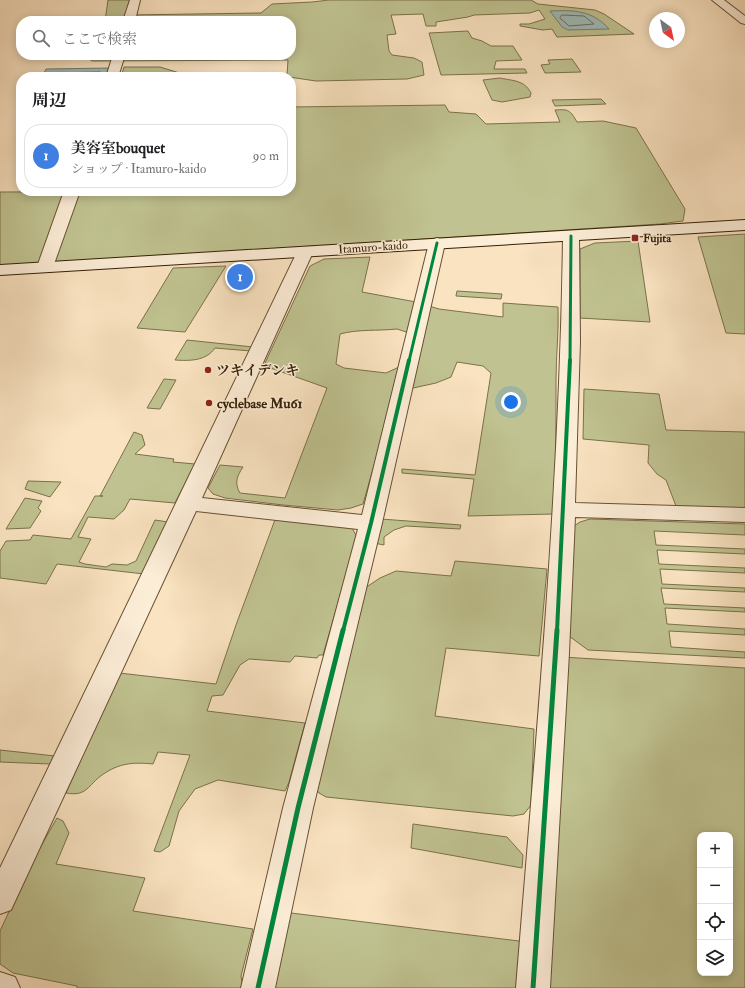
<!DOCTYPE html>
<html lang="ja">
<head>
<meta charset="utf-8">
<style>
  :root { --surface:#fff; --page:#f6f6f6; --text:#202124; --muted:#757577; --line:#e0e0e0; --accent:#1a73e8 }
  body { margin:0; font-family:"IM FELL Double Pica","Noto Serif JP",serif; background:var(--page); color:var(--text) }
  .controls { position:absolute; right:12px; bottom:12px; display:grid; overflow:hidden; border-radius:8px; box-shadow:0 2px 10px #0003 }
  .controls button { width:36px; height:36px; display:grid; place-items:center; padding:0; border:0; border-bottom:1px solid var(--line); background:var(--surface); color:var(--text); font:20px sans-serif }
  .compass { position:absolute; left:649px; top:12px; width:36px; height:36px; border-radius:50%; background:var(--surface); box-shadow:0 2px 10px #0003; rotate:147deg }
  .you { position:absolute; left:511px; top:402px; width:14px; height:14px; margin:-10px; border:3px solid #fff; border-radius:50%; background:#1a73e8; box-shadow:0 0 0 6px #1a73e833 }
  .badge { display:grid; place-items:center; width:26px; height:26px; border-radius:50%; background:var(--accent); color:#fff; font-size:13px; font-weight:700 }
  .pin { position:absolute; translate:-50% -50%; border:2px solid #fff; box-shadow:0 1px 4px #0006 }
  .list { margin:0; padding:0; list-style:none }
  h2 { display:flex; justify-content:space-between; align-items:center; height:52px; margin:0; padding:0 16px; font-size:17px }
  h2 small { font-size:13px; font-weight:400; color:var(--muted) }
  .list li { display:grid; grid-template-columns:26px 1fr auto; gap:12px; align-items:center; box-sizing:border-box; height:64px; margin:0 8px 8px; padding:0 8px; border:1px solid var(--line); border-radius:16px }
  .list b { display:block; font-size:15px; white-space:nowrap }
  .list p { margin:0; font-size:13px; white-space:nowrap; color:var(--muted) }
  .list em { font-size:13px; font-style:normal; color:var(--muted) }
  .icon { flex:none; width:22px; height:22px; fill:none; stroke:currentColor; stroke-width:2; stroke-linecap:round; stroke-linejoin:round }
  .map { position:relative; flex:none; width:745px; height:988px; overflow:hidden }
  .search { position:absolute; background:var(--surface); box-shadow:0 2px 10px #0003; left:16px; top:16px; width:280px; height:44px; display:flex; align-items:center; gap:10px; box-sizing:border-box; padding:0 14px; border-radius:16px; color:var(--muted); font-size:15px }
  .panel { position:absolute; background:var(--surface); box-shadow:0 2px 10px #0003; left:16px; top:72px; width:280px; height:124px; border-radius:16px }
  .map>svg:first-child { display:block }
  .green { fill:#c0c391; stroke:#7b714a; fill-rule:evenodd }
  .water { fill:#a0bdba; stroke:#767e71 }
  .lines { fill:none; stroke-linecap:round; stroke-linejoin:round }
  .shore { stroke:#6b6e5e; stroke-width:1 }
  .minor-casing { stroke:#675032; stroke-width:2 }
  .tertiary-casing { stroke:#675032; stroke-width:2 }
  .secondary-casing { stroke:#361f03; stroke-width:2 }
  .minor { fill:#fcedd7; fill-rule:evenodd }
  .tertiary { fill:#fcedd7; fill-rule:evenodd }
  .secondary { fill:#fcedd7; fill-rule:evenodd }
  .cycleway-far2-casing { stroke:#fcedd7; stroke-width:5 }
  .cycleway-far1-casing { stroke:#fcedd7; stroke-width:6 }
  .cycleway-casing { stroke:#fcedd7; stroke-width:8 }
  .cycleway-far2 { stroke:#00873e; stroke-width:3 }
  .cycleway-far1 { stroke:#00873e; stroke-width:4 }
  .cycleway { stroke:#00873e; stroke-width:5 }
  .poi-dot { fill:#8f2418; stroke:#fcedd7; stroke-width:1.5 }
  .labels { text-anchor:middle; stroke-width:3; stroke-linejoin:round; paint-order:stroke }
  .far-poi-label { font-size:12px; font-weight:bold; fill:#361f03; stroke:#fcedd7; text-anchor:start }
  .far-street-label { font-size:12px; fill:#361f03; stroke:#fcedd7 }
  .poi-label { font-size:14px; font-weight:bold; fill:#361f03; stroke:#fcedd7; text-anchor:start }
</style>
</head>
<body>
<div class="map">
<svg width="745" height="988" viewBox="0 0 745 988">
  <rect width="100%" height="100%" fill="#fae3c1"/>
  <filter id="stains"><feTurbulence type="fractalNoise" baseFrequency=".005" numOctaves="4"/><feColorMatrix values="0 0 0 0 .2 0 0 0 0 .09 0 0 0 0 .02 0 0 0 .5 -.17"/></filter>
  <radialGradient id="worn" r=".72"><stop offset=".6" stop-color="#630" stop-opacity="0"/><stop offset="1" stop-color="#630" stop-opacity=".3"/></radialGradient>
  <g class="green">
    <polygon points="108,0 132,0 128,15 261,13 272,4 312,2 329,0 531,0 538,4 595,10 604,14 634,34 557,37 552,29 543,30 520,26 520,24 529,24 545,19 539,10 530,13 474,15 468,17 436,22 436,26 426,26 423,14 391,15 396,34 387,35 389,51 392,55 414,58 422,62 424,75 407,79 316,81 289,77 287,75 288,60 92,61 85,56 86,55 291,55 291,21 105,21"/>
    <polygon points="468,31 472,38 482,41 491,46 513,46 522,60 496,61 494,69 525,69 527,73 441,75 429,33"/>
    <polygon points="572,59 581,72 545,73 541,65 550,64 548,60"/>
    <polygon points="124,67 160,67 186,75 186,77 121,77"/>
    <path d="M500,78C514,81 524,80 531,93L530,97L502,102L492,100L483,80Z"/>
    <polygon points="601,99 606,104 555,106 552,100"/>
    <path d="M445,105L449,112L476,114L486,124L560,122L555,110C569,109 570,110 577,122L603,121L636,128L685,209L683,221L660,224L0,266V192L291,191V107Z"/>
    <polygon points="745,234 745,334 726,333 698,237"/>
    <polygon points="638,241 650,322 580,318 580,249 595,243"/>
    <path d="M370,257L362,292L416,302L439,309L503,317V303L558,307C559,331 556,355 556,380C556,425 556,469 554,514L468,516L474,479L402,473V469L475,475L491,373L483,366L457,362L451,377L436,383L395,392L363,504L351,508L338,510L283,505L225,498L213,494L208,488L220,465L243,467C237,476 234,483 240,493L285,498L327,388L265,366V363L310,266L324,259ZM397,329L409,333L399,367L386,373L344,368L336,364L340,334C358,329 378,331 397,329Z"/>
    <polygon points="226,266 185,332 137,328 173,268"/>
    <polygon points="457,291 502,294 501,299 456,296"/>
    <path d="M187,340L253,347L251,351L215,348C206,361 190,361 175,360Z"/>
    <polygon points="164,379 176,380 160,409 147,408"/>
    <polygon points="584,389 659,394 666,430 745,432 745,514 676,506 666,480 657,474 648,463 649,445 583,439"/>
    <polygon points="134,432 142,435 145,445 135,454 174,459 173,462 195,464 175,503 130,499 124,510 114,519 88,517 78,537 91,539 79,562 85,564 106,567 112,564 127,565 136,561 155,520 168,522 144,574 57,564 46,584 0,578 0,551 6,541 30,540 33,535 71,539 95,496 103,496 100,496"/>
    <polygon points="28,481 61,482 50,497 25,489"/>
    <polygon points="25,498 42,501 38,508 41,511 30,528 6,529"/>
    <path d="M276,517L342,524L352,528L357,537L323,655H319L317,658L295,656L290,662L249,659L240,665L223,695L212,696L207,711L305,723L289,782L285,791L218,780L195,789L179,811L169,846L160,852L154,851L190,755L158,752L153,764C133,762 119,763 102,775C88,785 87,797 66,793L119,673L216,684L236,625Z"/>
    <polygon points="381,519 461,525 460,529 406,526 394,530 384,537 384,545 374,543"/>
    <polygon points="590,519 745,524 745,535 654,531 656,545 745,549 745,554 657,550 659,564 745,568 745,573 660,569 662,584 745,588 745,592 661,588 664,604 745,608 745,612 665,608 667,624 745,629 745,635 669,631 671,647 745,652 745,658 588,650 569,636 574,526 580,522"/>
    <polygon points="455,561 547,569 539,656 446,648 435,716 534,729 531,805 524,814 513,816 326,797 319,793 315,787 359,592 380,578 396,571 451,576"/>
    <path d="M562,657L745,668V988H544ZM700,835H730V973H700Z"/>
    <polygon points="0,750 55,756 50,764 0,762"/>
    <polygon points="57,818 63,821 69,833 56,864 145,878 133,911 253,929 241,976 243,988 77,988 77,986 13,973 0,964 0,931 33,860"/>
    <polygon points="413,824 507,837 523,855 522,868 411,848"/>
    <polygon points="283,912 527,942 524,988 267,988"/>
  </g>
  <g class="water">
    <path d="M550,11C574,10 592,10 609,29L568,30L562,27Z"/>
    <polygon points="109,68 105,77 42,77 46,69"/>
  </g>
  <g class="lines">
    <g class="shore">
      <polygon points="562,15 584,16 594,24 569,26 560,18"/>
      <polyline points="46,77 50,73 100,72 102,73 102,77"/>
    </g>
    <g class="minor-casing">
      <g id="minor">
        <polygon points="130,0 140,0 135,21 123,21"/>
        <polygon points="113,55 125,55 118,77 106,77"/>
        <polygon points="64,191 80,191 53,267 51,271 45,272 39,271 37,267"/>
        <path d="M571,231L577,233L579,236L580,342L575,503L745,508V522L575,517L569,653L550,988H516C536,738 560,487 563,236L565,233Z"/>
        <polygon points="437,238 443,240 445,243 382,523 313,808 275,988 241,988 283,808 358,529 196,511 11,910 0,914 0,868 297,252 299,248 305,247 311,248 313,252 202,498 362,515 429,243 431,240"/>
        <polygon points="0,972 15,977 20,988 0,988"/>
      </g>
    </g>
    <g class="tertiary-casing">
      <polygon id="tertiary" points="712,0 724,0 745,16 745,24 741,23"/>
    </g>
    <g class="secondary-casing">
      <polygon id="secondary" points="745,220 745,230 0,275 0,265"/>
    </g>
    <use href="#minor" class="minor"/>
    <use href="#tertiary" class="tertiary"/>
    <use href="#secondary" class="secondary"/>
    <g class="cycleway-far2-casing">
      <g id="cycleway-far2">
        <polyline points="409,361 437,243"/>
        <polyline points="570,361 571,236"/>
      </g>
    </g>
    <g class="cycleway-far1-casing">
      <g id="cycleway-far1">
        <polyline points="343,631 371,523 409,360"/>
        <polyline points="557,631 570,360"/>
      </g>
    </g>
    <g class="cycleway-casing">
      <g id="cycleway">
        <polyline points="258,988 298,808 343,630"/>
        <polyline points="533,988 557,630"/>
      </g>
    </g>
    <use href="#cycleway-far2" class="cycleway-far2"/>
    <use href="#cycleway-far1" class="cycleway-far1"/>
    <use href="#cycleway" class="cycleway"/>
  </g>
  <g class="poi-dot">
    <rect x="631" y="234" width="8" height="8" rx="2"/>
    <circle cx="208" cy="370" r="4"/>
    <circle cx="209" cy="403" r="4"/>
  </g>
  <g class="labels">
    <g class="far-poi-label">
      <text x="643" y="242">Fujita</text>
    </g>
    <g class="far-street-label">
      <text transform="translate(373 247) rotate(-4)" y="4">Itamuro-kaido</text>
    </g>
    <g class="poi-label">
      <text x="216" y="375">ツキイデンキ</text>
      <text x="217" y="408">cyclebase Mu61</text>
    </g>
  </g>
  <rect width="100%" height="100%" filter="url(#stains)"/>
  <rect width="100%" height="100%" fill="url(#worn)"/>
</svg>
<div class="controls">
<button>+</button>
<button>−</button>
<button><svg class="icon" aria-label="locate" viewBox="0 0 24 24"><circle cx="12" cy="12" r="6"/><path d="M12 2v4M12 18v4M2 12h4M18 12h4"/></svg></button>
<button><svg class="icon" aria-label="layers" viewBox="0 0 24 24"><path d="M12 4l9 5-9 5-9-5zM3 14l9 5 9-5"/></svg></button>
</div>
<svg class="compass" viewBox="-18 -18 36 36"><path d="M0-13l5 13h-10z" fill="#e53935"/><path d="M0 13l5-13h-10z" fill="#757577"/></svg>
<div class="you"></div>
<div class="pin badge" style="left:240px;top:277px;background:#3f7fe0">1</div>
<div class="search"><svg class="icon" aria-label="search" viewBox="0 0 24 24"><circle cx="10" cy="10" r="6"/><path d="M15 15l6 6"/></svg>ここで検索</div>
<section class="panel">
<h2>周辺<small></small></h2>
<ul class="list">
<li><span class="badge" style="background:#3f7fe0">1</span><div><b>美容室bouquet</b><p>ショップ · Itamuro-kaido</p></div><em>90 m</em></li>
</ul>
</section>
</div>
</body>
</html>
